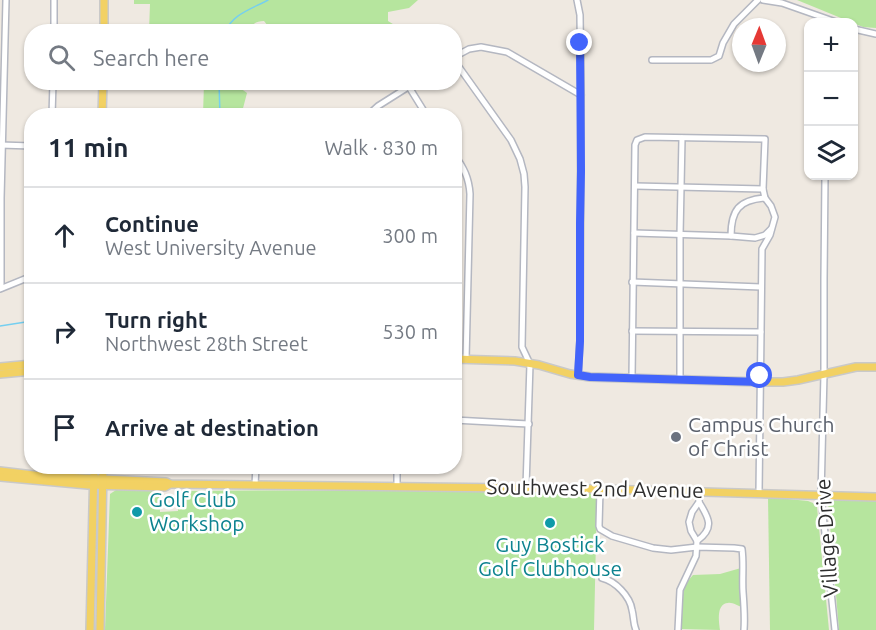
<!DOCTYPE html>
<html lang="en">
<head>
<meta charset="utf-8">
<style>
  :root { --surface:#fff; --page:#f6f6f7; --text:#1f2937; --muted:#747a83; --line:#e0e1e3 }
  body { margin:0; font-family:Ubuntu,sans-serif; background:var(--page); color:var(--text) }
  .controls { position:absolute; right:18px; top:18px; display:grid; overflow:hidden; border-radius:12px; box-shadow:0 2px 4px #0004 }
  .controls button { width:54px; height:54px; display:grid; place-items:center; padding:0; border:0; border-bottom:2px solid var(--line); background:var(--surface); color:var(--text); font:30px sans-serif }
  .compass { position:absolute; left:732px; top:18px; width:54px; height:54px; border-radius:50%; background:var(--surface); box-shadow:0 2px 4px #0004; rotate:1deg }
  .stop { position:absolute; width:18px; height:18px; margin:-14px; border:4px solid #4264fb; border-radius:50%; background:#fff }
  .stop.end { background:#4264fb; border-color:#fff; box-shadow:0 2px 6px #0008 }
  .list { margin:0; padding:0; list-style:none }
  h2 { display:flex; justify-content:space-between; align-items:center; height:78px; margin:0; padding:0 24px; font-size:26px }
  h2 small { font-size:20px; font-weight:400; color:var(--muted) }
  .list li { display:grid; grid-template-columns:39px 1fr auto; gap:18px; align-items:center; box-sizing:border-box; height:96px; padding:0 24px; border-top:2px solid var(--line) }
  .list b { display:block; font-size:22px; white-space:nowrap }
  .list p { margin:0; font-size:20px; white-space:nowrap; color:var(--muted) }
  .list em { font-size:20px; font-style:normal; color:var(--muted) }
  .icon { flex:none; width:33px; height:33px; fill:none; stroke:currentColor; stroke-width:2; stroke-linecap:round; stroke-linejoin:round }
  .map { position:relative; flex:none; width:876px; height:630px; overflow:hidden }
  .search { position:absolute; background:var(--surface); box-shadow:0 2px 4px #0004; left:24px; top:24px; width:438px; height:66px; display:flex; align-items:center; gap:15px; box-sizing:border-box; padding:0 21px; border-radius:24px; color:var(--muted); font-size:22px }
  .panel { position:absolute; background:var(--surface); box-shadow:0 2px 4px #0004; left:24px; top:108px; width:438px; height:366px; border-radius:24px }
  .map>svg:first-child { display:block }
  .green { fill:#b6e59e }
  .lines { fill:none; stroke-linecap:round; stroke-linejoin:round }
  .stream { stroke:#75cff0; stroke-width:1.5 }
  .minor-casing { stroke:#b4b7c1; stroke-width:8 }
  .major-casing { stroke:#c9c9c9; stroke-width:10 }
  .minor { stroke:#fff; stroke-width:5 }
  .major { stroke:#f2d163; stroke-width:7 }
  .route { stroke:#4264fb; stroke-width:8 }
  .worship-dot { fill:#6b7280; stroke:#fff; stroke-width:2 }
  .culture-dot { fill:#0f9aa8; stroke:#fff; stroke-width:2 }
  .labels { text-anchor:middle; stroke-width:5; stroke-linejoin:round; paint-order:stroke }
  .worship-label { font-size:21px; fill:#5b616d; stroke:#fff; text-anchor:start }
  .street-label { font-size:21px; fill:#2e2e2e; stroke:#fff }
  .culture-label { font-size:21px; fill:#0d838f; stroke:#fff; text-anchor:start }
</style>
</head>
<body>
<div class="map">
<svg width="876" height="630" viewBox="0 0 876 630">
  <rect width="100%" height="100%" fill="#efe9e1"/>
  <g class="green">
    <path d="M134,0H418L409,8L388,12V21L396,26H403L400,32L272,31L264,21C256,21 252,24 248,31H149L150,4H134Z"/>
    <polygon points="797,0 876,0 876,28 863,27"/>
    <polygon points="204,83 235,83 236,85 247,93 242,112 246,115 203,115"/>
    <path d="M116,490L159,491L160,512L178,511V491C317,490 457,490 597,494L594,630H105L110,494Z"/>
    <polygon points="768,497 808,501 813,503 817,507 829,630 770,630"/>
    <polygon points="832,498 876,499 876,630 839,630 828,502 828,499"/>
    <path d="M741,568L742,607C738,606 732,602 728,603C716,604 719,621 720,630L681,629C682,609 678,591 693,575L720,574Z"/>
  </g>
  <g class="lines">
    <g class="stream">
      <path d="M226,32C230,15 254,8 268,0"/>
      <polyline points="219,82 220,116"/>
      <polyline points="0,326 32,321"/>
    </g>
    <g class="minor-casing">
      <g id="minor">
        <polyline points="577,0 580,15 581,95 580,341 578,375"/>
        <polyline points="763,0 782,3 836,22"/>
        <polyline points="854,29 876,34"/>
        <polyline points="54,32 54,0"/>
        <polyline points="454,57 469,49 481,47 507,52 581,95"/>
        <polyline points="454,60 511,140 520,159 524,174 525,187 522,347 530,364 526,487"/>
        <polyline points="652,60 711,60 719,56 723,43 734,24 758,0"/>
        <polyline points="409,87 427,116"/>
        <polyline points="52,116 53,82"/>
        <polyline points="367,116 378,106 416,82"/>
        <polyline points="0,145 32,146"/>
        <path d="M454,154C464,168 469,178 470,194L466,360"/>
        <polyline points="825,176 824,279 824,374 821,495 835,630"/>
        <polyline points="635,186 763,189"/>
        <polyline points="634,233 731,236 755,238 765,235 771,229"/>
        <path d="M731,236C731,210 739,200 765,198"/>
        <polyline points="632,282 761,287"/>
        <polyline points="1,288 1,198 6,0"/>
        <polyline points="0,289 32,276"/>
        <polyline points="632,331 761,332"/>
        <polyline points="632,378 635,145 637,140 645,137 765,139 763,189 765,198 771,206 775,217 770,235 762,249 759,493"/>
        <polyline points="680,380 680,235 682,138"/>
        <polyline points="454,420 529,424"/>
        <polyline points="255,485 256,466"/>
        <polyline points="397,486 397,466"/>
        <path d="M600,489L599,526L600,529L612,536L653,548L671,550L697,547L734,548L742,549C744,564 742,578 743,592C744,605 745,617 744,630"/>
        <path d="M697,541C715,528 709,518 699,502"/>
        <path d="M602,578C615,581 630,596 632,610C634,617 633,623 636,630"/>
        <polyline points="678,630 680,590 696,556 697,541 691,531 689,522 692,512 699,502 699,492"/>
      </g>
    </g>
    <g class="major-casing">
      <g id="major">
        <polyline points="104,32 104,0"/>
        <polyline points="102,116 103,82"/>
        <polyline points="454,359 515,361 539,365 570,374 590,377 760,382 783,382 798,380 856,367 876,367"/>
        <polyline points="0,367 32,364"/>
        <polyline points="0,374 32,371"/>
        <polyline points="0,471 42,476 166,482 170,484 600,489 876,497"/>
        <polyline points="0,477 88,485 165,487 170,484"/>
        <polyline points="90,630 94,466"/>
        <polyline points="100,630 103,466"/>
      </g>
    </g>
    <use href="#minor" class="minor"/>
    <use href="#major" class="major"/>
  </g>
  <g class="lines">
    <polyline class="route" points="580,43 581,171 580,223 580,341 578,375 590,377 760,382 760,376"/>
  </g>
  <circle class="worship-dot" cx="676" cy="437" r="6"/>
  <g class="culture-dot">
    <circle cx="137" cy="512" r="6"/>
    <circle cx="550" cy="523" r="6"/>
  </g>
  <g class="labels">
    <g class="worship-label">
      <text x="688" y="432">Campus Church<tspan x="688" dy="24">of Christ</tspan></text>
    </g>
    <g class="street-label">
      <text transform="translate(595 489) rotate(1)" y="7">Southwest 2nd Avenue</text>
      <text transform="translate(827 538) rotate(-94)" y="7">Village Drive</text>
    </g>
    <g class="culture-label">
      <text x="149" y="507">Golf Club<tspan x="149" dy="24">Workshop</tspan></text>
      <text x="550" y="552" text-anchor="middle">Guy Bostick<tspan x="550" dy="24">Golf Clubhouse</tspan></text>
    </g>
  </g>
</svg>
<div class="controls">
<button>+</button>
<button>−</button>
<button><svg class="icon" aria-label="layers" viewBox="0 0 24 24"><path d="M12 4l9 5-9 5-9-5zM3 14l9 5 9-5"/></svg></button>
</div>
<svg class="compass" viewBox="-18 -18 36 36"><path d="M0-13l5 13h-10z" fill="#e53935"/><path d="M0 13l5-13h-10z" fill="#747a83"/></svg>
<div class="stop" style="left:760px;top:376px"></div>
<div class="stop end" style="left:580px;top:43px"></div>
<div class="search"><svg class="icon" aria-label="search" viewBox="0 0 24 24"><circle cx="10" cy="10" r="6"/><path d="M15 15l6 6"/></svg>Search here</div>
<section class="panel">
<h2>11 min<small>Walk · 830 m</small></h2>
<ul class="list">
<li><svg class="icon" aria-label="ahead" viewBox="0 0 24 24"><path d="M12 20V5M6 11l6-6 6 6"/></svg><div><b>Continue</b><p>West University Avenue</p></div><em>300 m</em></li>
<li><svg class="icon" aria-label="right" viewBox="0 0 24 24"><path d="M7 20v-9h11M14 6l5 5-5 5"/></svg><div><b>Turn right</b><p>Northwest 28th Street</p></div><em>530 m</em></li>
<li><svg class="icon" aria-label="arrive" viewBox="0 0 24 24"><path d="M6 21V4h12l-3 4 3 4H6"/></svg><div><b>Arrive at destination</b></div></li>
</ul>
</section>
</div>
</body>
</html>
